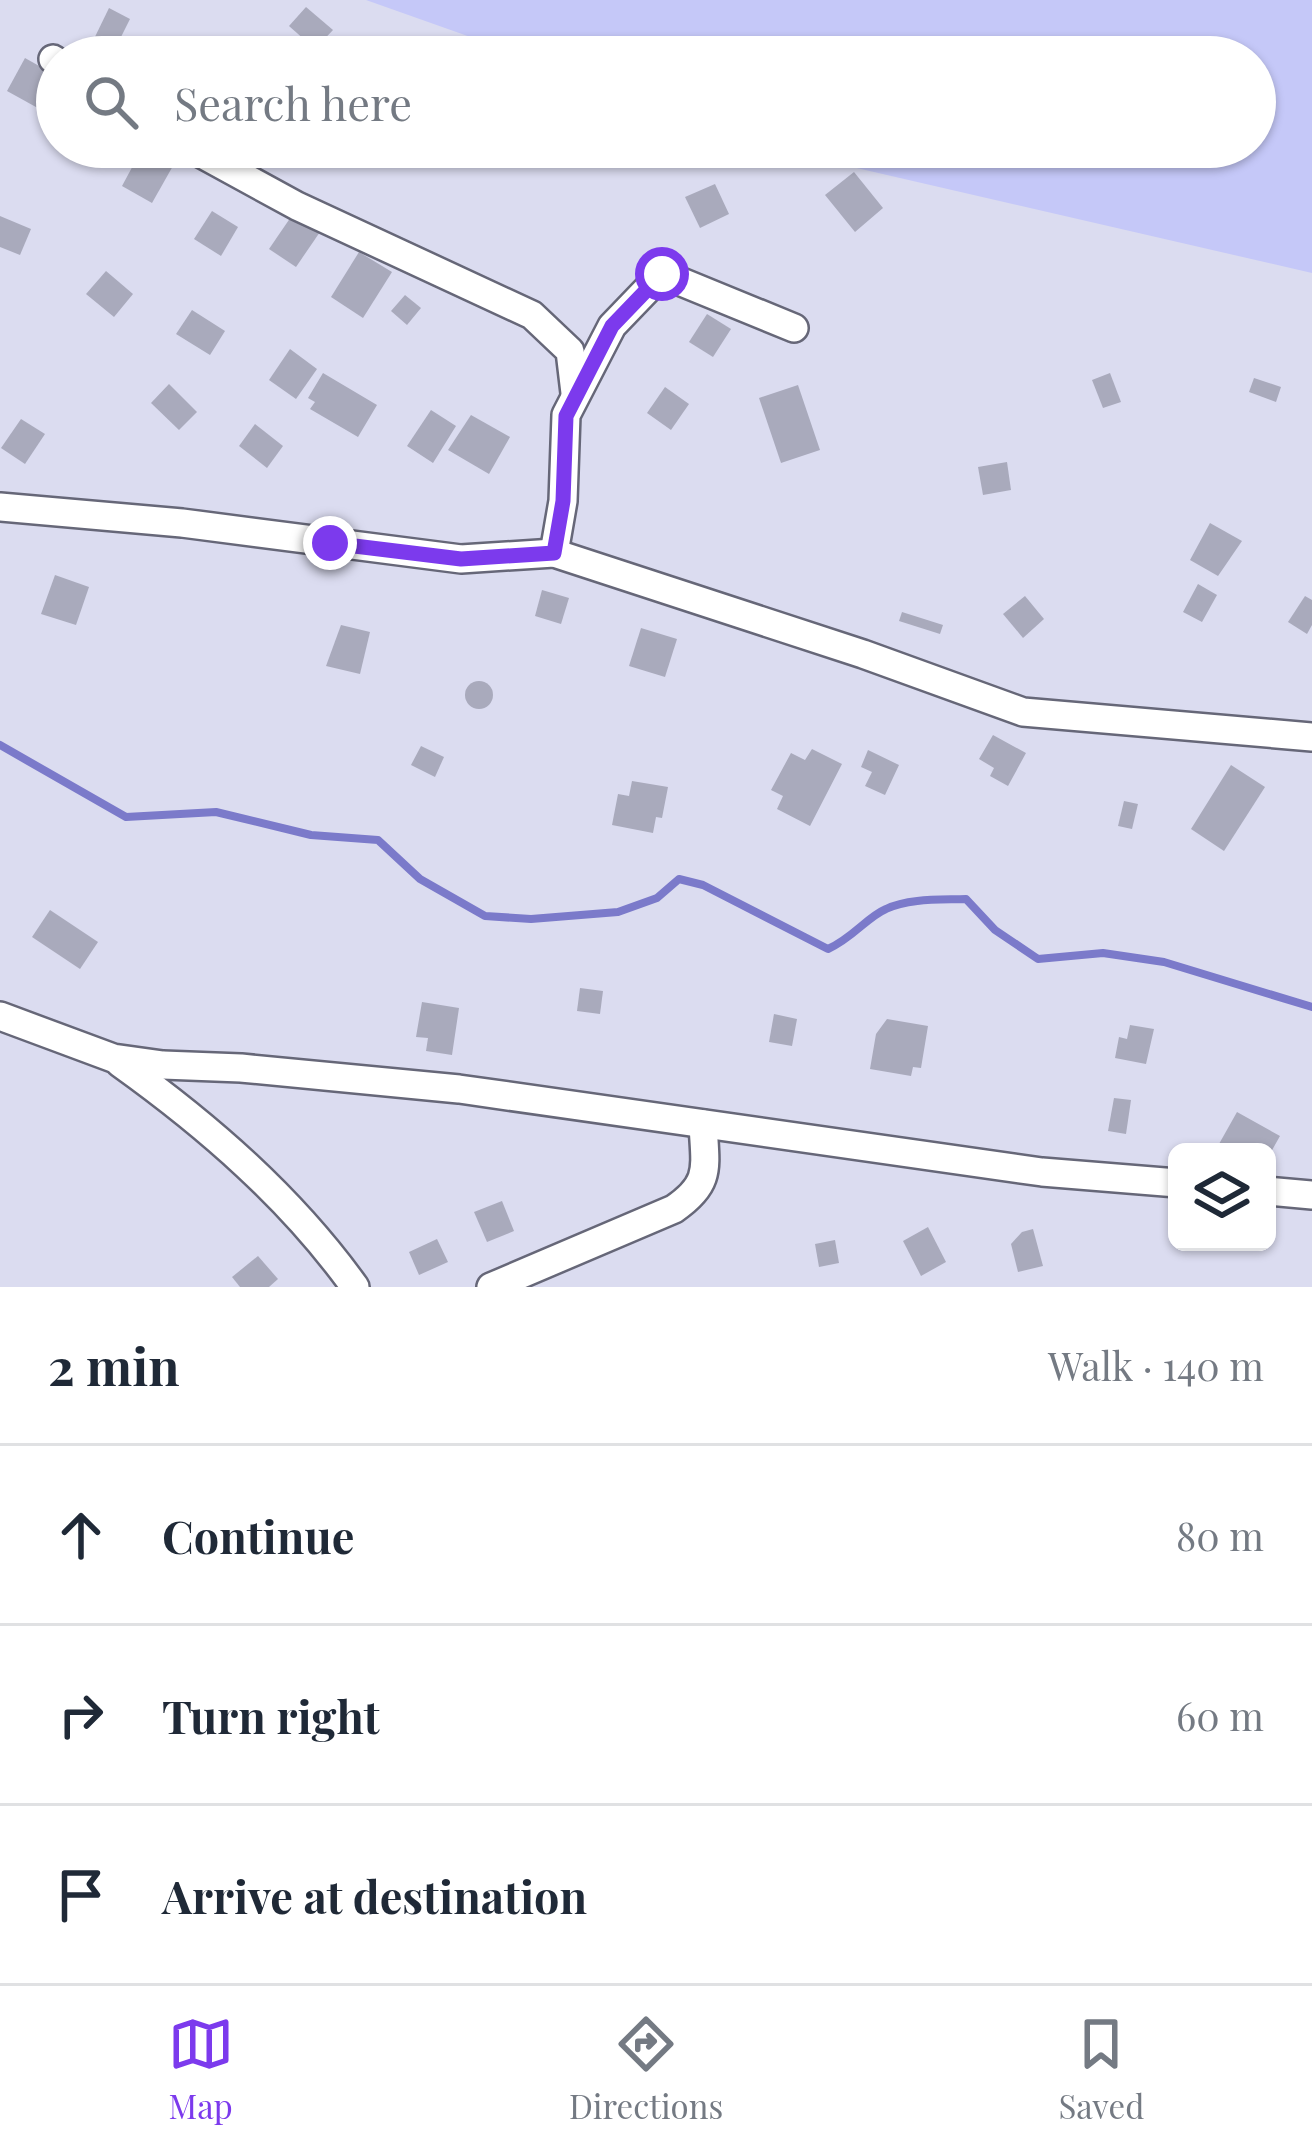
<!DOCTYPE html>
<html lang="en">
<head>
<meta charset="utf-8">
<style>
  :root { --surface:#fff; --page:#f2f2f3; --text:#1f2937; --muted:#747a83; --line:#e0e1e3; --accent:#7c3aed }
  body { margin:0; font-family:"Playfair Display",serif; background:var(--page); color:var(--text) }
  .controls { position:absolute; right:36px; bottom:36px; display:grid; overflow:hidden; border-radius:18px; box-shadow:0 3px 9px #0004 }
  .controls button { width:108px; height:108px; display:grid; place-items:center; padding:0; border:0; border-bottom:3px solid var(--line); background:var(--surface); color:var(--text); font:60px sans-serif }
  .stop { position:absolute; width:36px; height:36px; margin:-27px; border:9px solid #7c3aed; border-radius:50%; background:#fff }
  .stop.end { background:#7c3aed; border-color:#fff; box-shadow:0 3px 12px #0008 }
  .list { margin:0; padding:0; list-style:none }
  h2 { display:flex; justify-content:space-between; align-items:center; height:156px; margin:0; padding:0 48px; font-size:51px }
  h2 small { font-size:39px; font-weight:400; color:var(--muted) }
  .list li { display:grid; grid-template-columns:78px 1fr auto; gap:36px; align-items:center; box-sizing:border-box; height:180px; padding:0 48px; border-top:3px solid var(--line) }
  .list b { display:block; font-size:45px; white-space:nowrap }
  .list em { font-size:39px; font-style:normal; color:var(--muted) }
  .icon { flex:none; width:66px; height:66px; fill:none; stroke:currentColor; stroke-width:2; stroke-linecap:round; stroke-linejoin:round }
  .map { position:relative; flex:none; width:1312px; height:1287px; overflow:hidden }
  .search { position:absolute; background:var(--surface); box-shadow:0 3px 9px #0004; left:36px; right:36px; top:36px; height:132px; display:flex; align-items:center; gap:30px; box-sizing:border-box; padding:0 42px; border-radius:66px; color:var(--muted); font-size:45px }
  .sheet { height:696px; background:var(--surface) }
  nav { display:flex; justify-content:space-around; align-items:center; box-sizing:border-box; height:168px; border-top:3px solid var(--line); background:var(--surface); font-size:33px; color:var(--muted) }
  nav a { display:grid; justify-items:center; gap:6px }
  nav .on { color:var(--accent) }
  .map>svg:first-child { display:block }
  .green { fill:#c5c8f8 }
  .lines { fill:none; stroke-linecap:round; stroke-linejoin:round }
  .stream { stroke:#7b7aca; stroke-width:8 }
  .building { fill:#a9aabc }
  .street-casing { stroke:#666778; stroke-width:32 }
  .street { stroke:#fff; stroke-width:27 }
  .route { stroke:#7c3aed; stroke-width:15 }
</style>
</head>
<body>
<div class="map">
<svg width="1312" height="1287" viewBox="0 0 1312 1287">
  <rect width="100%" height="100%" fill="#dbdcf0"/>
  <polygon class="green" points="366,0 1312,0 1312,273 809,157 780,147 1255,147 1255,57 527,57"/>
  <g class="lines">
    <path class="stream" d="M0,745L126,817L216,812L311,835L378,840L420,879L485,916L531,919L618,912L657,898L679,879L703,885L828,949C853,938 867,917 886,909C909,898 941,900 966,899L995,930L1038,959L1103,953L1164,962L1312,1007"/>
  </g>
  <g class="building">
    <polygon points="306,7 333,30 315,49 289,26"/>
    <polygon points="109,8 130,19 112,55 91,45"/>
    <polygon points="25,58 57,76 57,91 45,112 7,91"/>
    <polygon points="143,147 160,147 178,157 152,203 122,186"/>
    <polygon points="854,172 883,208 855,232 825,195"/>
    <polygon points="715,184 729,214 700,228 685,197"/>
    <polygon points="212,211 238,227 221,256 194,239"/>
    <polygon points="295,211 322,229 296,267 269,249"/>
    <polygon points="0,216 31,229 20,255 0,247"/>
    <polygon points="359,252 392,272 363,318 331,297"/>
    <polygon points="106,271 133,294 114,317 86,294"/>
    <polygon points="405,295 421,308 407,325 391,311"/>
    <polygon points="192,310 225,331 210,355 176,334"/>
    <polygon points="707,314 731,329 713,357 689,342"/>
    <polygon points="290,349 317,369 296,399 269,380"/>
    <polygon points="323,373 377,405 358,437 310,409 315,402 308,398"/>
    <polygon points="1110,373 1121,402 1103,408 1092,380"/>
    <polygon points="1254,378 1281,387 1276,402 1249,392"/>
    <polygon points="169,384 197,412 179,430 151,403"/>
    <polygon points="798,385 820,450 781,463 759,398"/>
    <polygon points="665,387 689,404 671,430 647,413"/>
    <polygon points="431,410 456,426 433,463 407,446"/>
    <polygon points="471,415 510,437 489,474 448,450"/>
    <polygon points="21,419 45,434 25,464 1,448"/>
    <polygon points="255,424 283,446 267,468 239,446"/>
    <polygon points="1007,462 1011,490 983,495 978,467"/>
    <polygon points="1210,523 1242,541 1218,576 1190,560"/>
    <polygon points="55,575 89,587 76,625 41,614"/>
    <polygon points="1198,584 1217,595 1202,622 1183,612"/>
    <polygon points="542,590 569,598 561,624 535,616"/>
    <polygon points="1025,596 1044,619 1023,638 1003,614"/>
    <polygon points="1305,596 1312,600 1312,625 1307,634 1288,622"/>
    <polygon points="902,612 943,625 940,634 899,621"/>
    <polygon points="341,625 370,632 360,674 326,666"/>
    <polygon points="641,628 677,639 665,677 629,666"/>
    <circle cx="479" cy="695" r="14"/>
    <polygon points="993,735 1026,753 1008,786 990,776 994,768 979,759"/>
    <polygon points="421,746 444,757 435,777 411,765"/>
    <polygon points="812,749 842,764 810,826 777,809 783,796 771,790 791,753 805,760"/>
    <polygon points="868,750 899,765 885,795 865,786 872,772 861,767"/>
    <polygon points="1231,765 1265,787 1224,851 1191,829"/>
    <polygon points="632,781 668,787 662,818 656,817 653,833 612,825 618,794 629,796"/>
    <polygon points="1124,801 1138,804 1132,829 1118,826"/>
    <polygon points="50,910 98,942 80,969 32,937"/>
    <polygon points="580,988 603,991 600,1014 577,1011"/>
    <polygon points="422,1002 459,1008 452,1055 426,1051 428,1038 416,1037"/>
    <polygon points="774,1014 797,1019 792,1046 769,1042"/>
    <polygon points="887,1019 928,1026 921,1068 913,1067 911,1076 870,1069 876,1034"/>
    <polygon points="1130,1025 1154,1029 1146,1064 1115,1058 1119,1037 1127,1039"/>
    <polygon points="1114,1098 1131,1100 1126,1134 1108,1131"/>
    <polygon points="1237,1112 1280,1136 1267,1159 1267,1152 1233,1152 1219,1144"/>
    <polygon points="502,1201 514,1231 487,1242 474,1212"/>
    <polygon points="928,1227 946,1262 921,1276 903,1241"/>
    <polygon points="1033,1229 1043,1266 1018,1272 1011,1244 1022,1232"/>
    <polygon points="437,1239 448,1262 419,1275 409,1252"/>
    <polygon points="835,1240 839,1263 819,1267 815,1244"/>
    <polygon points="258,1256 278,1279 269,1287 240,1287 232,1277"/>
  </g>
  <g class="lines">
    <g class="street-casing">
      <g id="street">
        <polyline points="53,59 57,62"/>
        <polyline points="189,147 297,206 532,315 570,351 575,393"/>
        <polyline points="0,507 182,523 461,559 554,553 863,654 1023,712 1312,737"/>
        <polyline points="554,553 563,501 566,415 612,326 662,274 794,328"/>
        <polyline points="0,1016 113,1058 163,1065 241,1068 459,1089 1042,1172 1177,1183"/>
        <path d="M120,1063C208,1126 291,1198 355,1287"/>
        <polyline points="1267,1191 1312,1195"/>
        <path d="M491,1287L674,1209C712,1183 705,1167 703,1124"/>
      </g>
    </g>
    <use href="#street" class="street"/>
  </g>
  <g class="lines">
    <polyline class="route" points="330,543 461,559 554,553 563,501 566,416 612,326 662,274"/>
  </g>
</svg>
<div class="controls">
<button><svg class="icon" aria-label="layers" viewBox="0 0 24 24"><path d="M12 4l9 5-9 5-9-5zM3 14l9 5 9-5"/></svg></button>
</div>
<div class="stop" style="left:662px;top:274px"></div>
<div class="stop end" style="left:330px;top:543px"></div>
<div class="search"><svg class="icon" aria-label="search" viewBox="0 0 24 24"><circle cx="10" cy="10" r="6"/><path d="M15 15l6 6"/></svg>Search here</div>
</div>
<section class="sheet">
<h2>2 min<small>Walk · 140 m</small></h2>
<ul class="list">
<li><svg class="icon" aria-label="ahead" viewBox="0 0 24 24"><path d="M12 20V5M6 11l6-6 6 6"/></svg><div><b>Continue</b></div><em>80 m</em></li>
<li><svg class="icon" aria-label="right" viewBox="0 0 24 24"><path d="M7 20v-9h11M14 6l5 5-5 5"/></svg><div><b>Turn right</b></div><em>60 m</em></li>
<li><svg class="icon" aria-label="arrive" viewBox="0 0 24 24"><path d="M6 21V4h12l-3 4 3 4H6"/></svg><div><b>Arrive at destination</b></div></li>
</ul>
</section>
<nav>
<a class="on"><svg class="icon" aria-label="map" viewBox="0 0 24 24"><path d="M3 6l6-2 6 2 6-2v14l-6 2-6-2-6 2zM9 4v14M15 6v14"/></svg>Map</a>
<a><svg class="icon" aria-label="directions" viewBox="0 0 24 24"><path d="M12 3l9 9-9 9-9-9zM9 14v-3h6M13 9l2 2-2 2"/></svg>Directions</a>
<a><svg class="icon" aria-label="saved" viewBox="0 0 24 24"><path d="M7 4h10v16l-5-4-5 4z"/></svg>Saved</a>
</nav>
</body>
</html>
